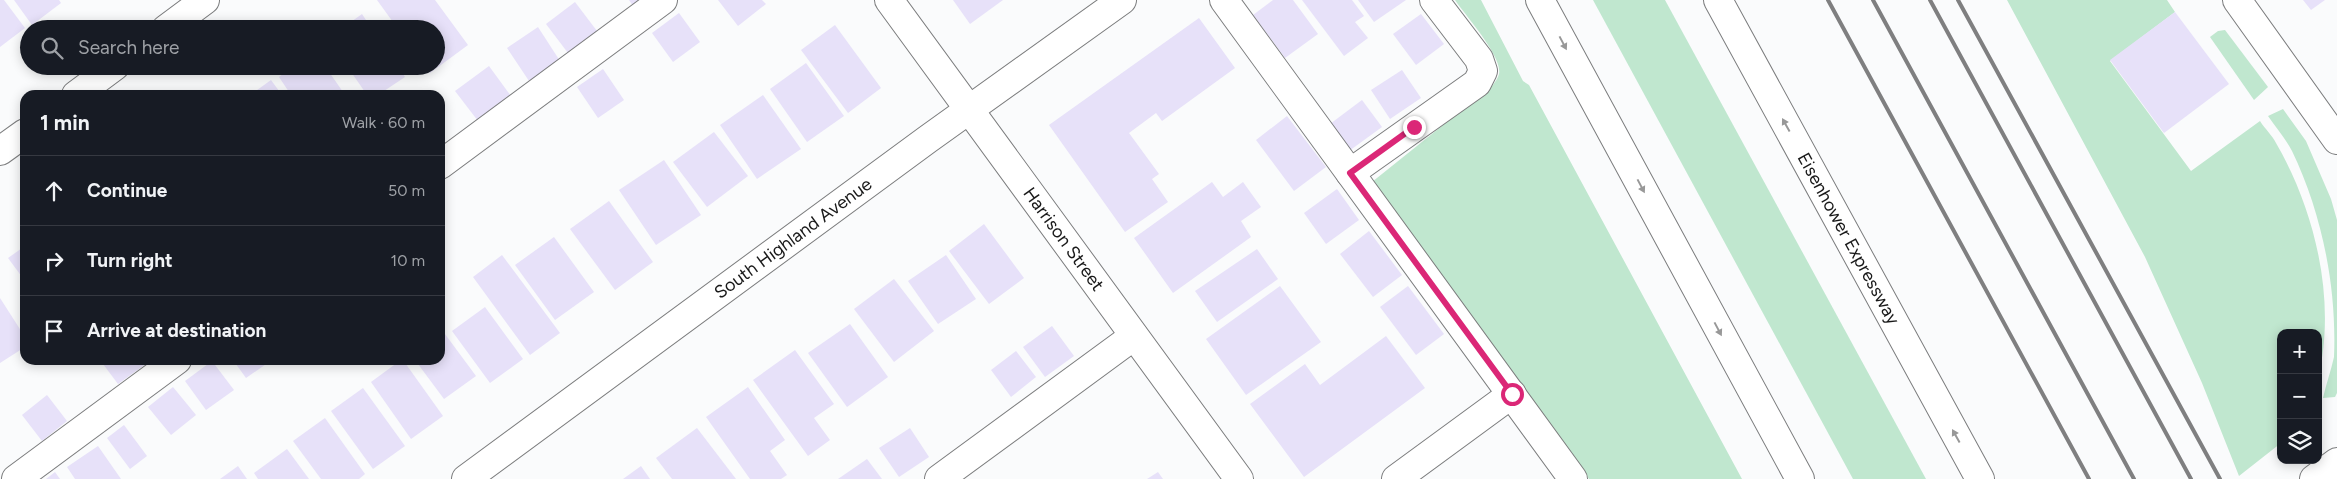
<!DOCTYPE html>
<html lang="en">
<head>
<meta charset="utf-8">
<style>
  :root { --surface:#171b24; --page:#242831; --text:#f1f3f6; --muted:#9ea1a6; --line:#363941 }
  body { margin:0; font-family:Figtree,sans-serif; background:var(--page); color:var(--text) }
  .controls { position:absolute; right:15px; bottom:15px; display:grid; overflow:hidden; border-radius:10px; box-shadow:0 2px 12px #0003 }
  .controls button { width:45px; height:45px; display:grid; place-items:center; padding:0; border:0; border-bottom:1px solid var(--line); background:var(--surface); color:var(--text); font:25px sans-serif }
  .stop { position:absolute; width:15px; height:15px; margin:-11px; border:4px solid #db2777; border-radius:50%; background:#fff }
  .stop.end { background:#db2777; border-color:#fff; box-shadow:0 1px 5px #0008 }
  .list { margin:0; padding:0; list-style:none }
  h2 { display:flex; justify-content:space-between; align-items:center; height:65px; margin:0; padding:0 20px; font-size:21px }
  h2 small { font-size:16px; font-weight:400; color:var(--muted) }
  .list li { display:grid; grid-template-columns:32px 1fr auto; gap:15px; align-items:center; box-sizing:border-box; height:70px; padding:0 20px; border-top:1px solid var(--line) }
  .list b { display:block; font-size:19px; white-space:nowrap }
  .list em { font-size:16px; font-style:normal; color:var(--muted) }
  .icon { flex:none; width:28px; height:28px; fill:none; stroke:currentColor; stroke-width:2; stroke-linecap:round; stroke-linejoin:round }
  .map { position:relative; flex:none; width:2337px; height:479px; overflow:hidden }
  .search { position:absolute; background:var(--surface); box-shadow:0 2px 12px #0003; left:20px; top:20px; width:425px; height:55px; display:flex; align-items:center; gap:12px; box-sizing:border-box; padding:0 18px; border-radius:28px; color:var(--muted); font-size:19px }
  .panel { position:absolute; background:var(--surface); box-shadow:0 2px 12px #0003; left:20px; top:90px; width:425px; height:275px; border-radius:15px }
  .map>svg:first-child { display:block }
  .green { fill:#c0e7cf }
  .building { fill:#e7e1f9 }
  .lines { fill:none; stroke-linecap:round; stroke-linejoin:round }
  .minor-casing { stroke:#7c7d7e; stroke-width:30 }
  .highway-casing { stroke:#7c7d7e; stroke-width:30 }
  .minor { stroke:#fff; stroke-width:28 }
  .highway { stroke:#fff; stroke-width:28 }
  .rail { stroke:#7f7f80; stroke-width:4 }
  .oneway { fill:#989898 }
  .route { stroke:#db2777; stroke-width:6 }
  .labels { text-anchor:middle; stroke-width:4.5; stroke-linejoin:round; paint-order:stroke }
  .street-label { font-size:18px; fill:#191919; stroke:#fff }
</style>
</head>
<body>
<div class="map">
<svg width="2337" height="479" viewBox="0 0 2337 479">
  <rect width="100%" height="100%" fill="#fafbfc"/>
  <g class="green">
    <path d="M1455,0H1481L1523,81L1529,85L1742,479H1589L1372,182L1493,85C1495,82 1498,78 1499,74C1503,57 1465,15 1455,0Z"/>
    <polygon points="1593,0 1665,0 1926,479 1853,479"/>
    <path d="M2007,0H2167L2175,12L2110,61L2191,171L2260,121C2265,129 2272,135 2276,143C2315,210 2337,301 2318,378V333H2281V443L2239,476L2202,383L2145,257Z"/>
    <polygon points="2225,30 2268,87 2254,100 2210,37 2218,31"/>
    <path d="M2283,109L2306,141L2331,199L2337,220V393L2335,397L2323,398C2326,384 2331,371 2334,357C2337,288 2322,213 2292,151C2286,139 2276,128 2268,116Z"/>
  </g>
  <g class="building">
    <polygon points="0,0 4,0 25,28 0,47"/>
    <polygon points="14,0 59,0 61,3 32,25"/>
    <polygon points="377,0 435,0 468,45 430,73 425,66 436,66 436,29 398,29"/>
    <polygon points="629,0 640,0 633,6"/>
    <polygon points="718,0 762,0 766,4 738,26"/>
    <polygon points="953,0 1003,0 970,24"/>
    <polygon points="1273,0 1293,0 1318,34 1285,58 1253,15"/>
    <polygon points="1302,0 1352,0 1364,16 1355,22 1368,38 1344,56"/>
    <polygon points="1358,0 1406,0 1374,22"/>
    <polygon points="2303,0 2325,0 2311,10"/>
    <polygon points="575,2 597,31 568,53 546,24"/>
    <polygon points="2175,12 2229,84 2164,133 2110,60"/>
    <polygon points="679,13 700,42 673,62 652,33"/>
    <polygon points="362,14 372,29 341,29"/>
    <polygon points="1421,14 1444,44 1416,65 1393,34"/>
    <polygon points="1199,18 1235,68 1162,121 1156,113 1129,133 1159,174 1152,179 1168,202 1125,232 1049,125"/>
    <polygon points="835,25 881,88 848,113 801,50"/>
    <polygon points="538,27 560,61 529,81 507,48"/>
    <polygon points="806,63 844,116 807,142 770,89"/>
    <polygon points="293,66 325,66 345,95 291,95 279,77"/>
    <polygon points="347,66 398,66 405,77 378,95 367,95"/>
    <polygon points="489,66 511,96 478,121 455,91"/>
    <polygon points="603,69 624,100 598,118 577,87"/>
    <polygon points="1402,70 1421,98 1390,119 1371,90"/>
    <polygon points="271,80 282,95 250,95"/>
    <polygon points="763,95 801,149 757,179 720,125"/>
    <polygon points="1362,100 1382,127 1349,151 1330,124"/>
    <polygon points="1287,116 1326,167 1294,191 1256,140"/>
    <polygon points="714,132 748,176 707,207 673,162"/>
    <polygon points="664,160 701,215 656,245 619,190"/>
    <polygon points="1212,182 1223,197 1243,182 1261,207 1241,221 1251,237 1173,293 1134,238"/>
    <polygon points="1337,189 1359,220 1326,244 1304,213"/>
    <polygon points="609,201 653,262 615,290 570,229"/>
    <polygon points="984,224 1024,278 989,304 949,251"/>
    <polygon points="1369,231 1402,275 1373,297 1340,254"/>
    <polygon points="554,237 594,292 555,320 515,265"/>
    <polygon points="25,246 25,281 8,258"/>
    <polygon points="1257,249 1278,279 1217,322 1195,291"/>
    <polygon points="502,255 560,333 530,355 473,277"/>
    <polygon points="946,255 976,299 938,324 908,281"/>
    <polygon points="894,279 934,331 894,362 854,309"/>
    <polygon points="1280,286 1321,342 1246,395 1206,339"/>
    <polygon points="1408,286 1444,334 1416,355 1380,307"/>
    <polygon points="0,298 25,337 25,347 0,363"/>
    <polygon points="485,307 523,359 490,383 452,331"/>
    <polygon points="850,324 888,377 847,407 808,353"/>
    <polygon points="1052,326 1074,356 1045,377 1023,347"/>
    <polygon points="442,330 476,376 444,399 415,360 440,360 440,332"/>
    <polygon points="1386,336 1425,388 1304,477 1250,404 1305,364 1320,385"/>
    <polygon points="795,350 834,404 814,418 830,440 808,456 753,380"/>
    <polygon points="1016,351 1036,377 1011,397 991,370"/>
    <polygon points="100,360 149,360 150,361 118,384"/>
    <polygon points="233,360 272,360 246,378"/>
    <polygon points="401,360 403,360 443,416 411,439 371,382"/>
    <polygon points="212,361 234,390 206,410 185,381"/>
    <polygon points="173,387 196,415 171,435 148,407"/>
    <polygon points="748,387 785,440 770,451 787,475 781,479 750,479 706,417"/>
    <polygon points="363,388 405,446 373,469 331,411"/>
    <polygon points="47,395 67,421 42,441 22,415"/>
    <polygon points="325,418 365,474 359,479 321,479 293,441"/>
    <polygon points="124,425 147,456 130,469 107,438"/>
    <polygon points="697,428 736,479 672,479 656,458"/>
    <polygon points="910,428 929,457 899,477 879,448"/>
    <polygon points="98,446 121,479 75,479 67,467"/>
    <polygon points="287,449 309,479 258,479 254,473"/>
    <polygon points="867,459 882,479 838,479"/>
    <polygon points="238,466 247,479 220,479"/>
    <polygon points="641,466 650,479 623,479"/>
    <polygon points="55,472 60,479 46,479"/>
    <polygon points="1158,472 1163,479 1147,479"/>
  </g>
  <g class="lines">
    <g class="minor-casing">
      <g id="minor">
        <path id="s1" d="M889,0L1239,479"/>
        <polyline points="1224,0 1573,479"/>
        <polyline points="2237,0 2337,140"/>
        <polyline points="166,29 205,0"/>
        <polyline points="76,95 115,66"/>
        <polyline points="0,151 25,133"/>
        <polyline points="440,165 663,0"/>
        <polyline points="1350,173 1477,83 1483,71 1479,59 1434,0"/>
        <polyline points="16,479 177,360"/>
        <path id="s2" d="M466,479L928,139L1122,0"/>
        <polyline points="939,479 1134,336"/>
        <polyline points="1396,479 1512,394"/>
        <polyline points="2314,479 2337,462"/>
      </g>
    </g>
    <g class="highway-casing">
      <g id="highway">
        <polyline points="1540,0 1800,479"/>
        <path id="s3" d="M1718,0L1980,479"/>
      </g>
    </g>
    <use href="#minor" class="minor"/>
    <use href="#highway" class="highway"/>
    <g class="rail">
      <polyline points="1828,0 2089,479"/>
      <polyline points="1873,0 2134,479"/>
      <polyline points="1930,0 2191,479"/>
      <polyline points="1958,0 2220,479"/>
    </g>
  </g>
  <defs><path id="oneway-solid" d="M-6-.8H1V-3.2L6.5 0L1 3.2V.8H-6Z" transform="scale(1.25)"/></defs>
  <g class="oneway">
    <use href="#oneway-solid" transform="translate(1563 43) rotate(62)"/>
    <use href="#oneway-solid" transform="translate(1786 125) rotate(-119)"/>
    <use href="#oneway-solid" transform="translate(1641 186) rotate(62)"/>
    <use href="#oneway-solid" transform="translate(1718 329) rotate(62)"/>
    <use href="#oneway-solid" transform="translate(1956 436) rotate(-119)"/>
  </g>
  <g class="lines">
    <polyline class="route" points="1414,127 1350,173 1512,394"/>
  </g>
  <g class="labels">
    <g class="street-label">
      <text dy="6" stroke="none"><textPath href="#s2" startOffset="406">South Highland Avenue</textPath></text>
      <text dy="6" stroke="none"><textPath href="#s1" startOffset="296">Harrison Street</textPath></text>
      <text dy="6" stroke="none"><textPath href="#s3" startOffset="272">Eisenhower Expressway</textPath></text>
    </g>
  </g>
</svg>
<div class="controls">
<button>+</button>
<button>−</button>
<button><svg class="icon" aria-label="layers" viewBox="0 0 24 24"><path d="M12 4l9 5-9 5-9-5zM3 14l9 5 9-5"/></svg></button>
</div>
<div class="stop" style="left:1512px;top:394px"></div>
<div class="stop end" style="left:1414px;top:127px"></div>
<div class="search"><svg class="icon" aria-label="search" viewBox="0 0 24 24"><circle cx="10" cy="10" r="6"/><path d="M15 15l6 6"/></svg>Search here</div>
<section class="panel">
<h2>1 min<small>Walk · 60 m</small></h2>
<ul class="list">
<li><svg class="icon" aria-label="ahead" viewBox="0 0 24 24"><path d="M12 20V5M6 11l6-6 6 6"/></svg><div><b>Continue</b></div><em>50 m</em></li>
<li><svg class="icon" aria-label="right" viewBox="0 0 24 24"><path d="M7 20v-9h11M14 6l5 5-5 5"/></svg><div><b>Turn right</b></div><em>10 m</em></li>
<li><svg class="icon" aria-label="arrive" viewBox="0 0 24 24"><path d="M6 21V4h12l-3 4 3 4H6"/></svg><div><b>Arrive at destination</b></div></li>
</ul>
</section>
</div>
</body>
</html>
